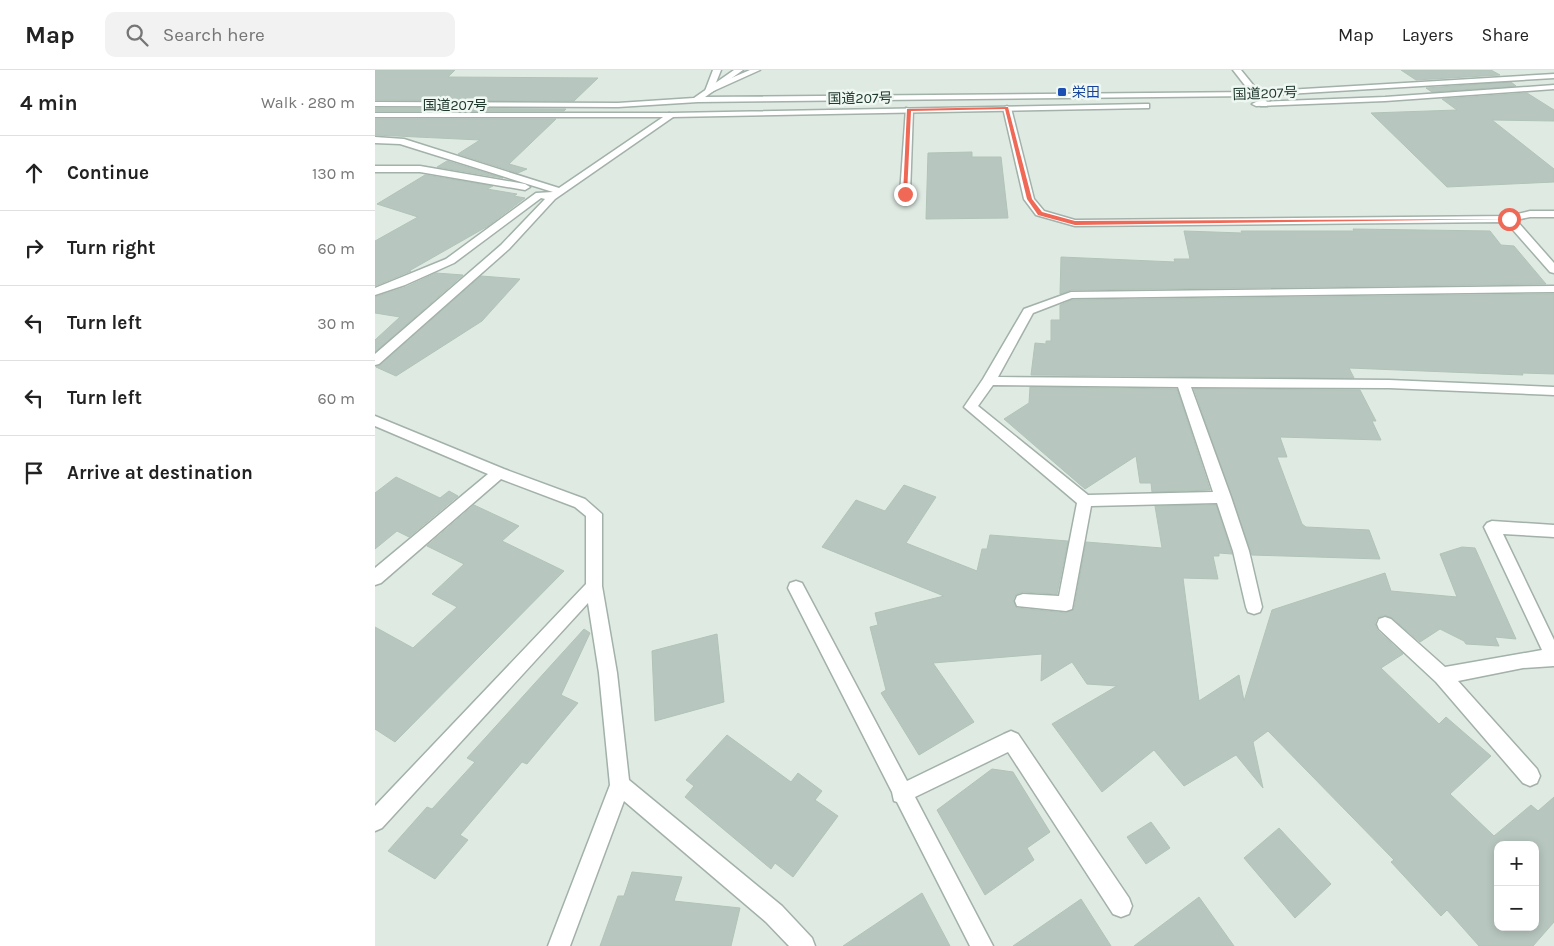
<!DOCTYPE html>
<html lang="en">
<head>
<meta charset="utf-8">
<style>
  :root { --surface:#fff; --page:#f2f2f2; --text:#222; --muted:#767676; --line:#e0e0e0 }
  body { margin:0; font-family:Karla,"Noto Sans JP",sans-serif; background:var(--page); color:var(--text) }
  .controls { position:absolute; right:15px; bottom:15px; display:grid; overflow:hidden; border-radius:10px; box-shadow:0 2px 8px #0003 }
  .controls button { width:45px; height:45px; display:grid; place-items:center; padding:0; border:0; border-bottom:1px solid var(--line); background:var(--surface); color:var(--text); font:25px sans-serif }
  .stop { position:absolute; width:15px; height:15px; margin:-11px; border:4px solid #f06856; border-radius:50%; background:#fff }
  .stop.end { background:#f06856; border-color:#fff; box-shadow:0 1px 5px #0008 }
  .list { margin:0; padding:0; list-style:none }
  h2 { display:flex; justify-content:space-between; align-items:center; height:65px; margin:0; padding:0 20px; font-size:21px }
  h2 small { font-size:16px; font-weight:400; color:var(--muted) }
  .list li { display:grid; grid-template-columns:32px 1fr auto; gap:15px; align-items:center; box-sizing:border-box; height:75px; padding:0 20px; border-top:1px solid var(--line) }
  .list b { display:block; font-size:19px; white-space:nowrap }
  .list em { font-size:16px; font-style:normal; color:var(--muted) }
  .icon { flex:none; width:28px; height:28px; fill:none; stroke:currentColor; stroke-width:2; stroke-linecap:round; stroke-linejoin:round }
  .map { position:relative; flex:none; width:1179px; height:876px; overflow:hidden }
  header { display:flex; align-items:center; gap:30px; box-sizing:border-box; height:70px; padding:0 25px; background:var(--surface); border-bottom:1px solid var(--line) }
  header strong { font-size:24px }
  nav { display:flex; gap:28px; margin-inline-start:auto; font-size:18px }
  .search { width:350px; height:45px; background:var(--page); display:flex; align-items:center; gap:12px; box-sizing:border-box; padding:0 18px; border-radius:10px; color:var(--muted); font-size:19px }
  main { display:flex }
  aside { flex:1; background:var(--surface) }
  .map>svg:first-child { display:block }
  .building { fill:#b7c7bf; stroke:#b1c3b9; fill-rule:evenodd }
  .lines { fill:none; stroke-linecap:round; stroke-linejoin:round }
  .minor-casing { stroke:#a2b1a9; stroke-width:3 }
  .tertiary-casing { stroke:#a2b1a9; stroke-width:3 }
  .minor { fill:#fff; fill-rule:evenodd }
  .tertiary { fill:#fff; fill-rule:evenodd }
  .route { fill:#f06856 }
  .transit-dot { fill:#1a4fb4; stroke:#eff7f2; stroke-width:2 }
  .labels { text-anchor:middle; stroke-width:5; stroke-linejoin:round; paint-order:stroke }
  .far-transit-label { font-size:14px; fill:#164399; stroke:#eff7f2; text-anchor:start }
  .far-street-label { font-size:14px; fill:#20392f; stroke:#eff7f2 }
</style>
</head>
<body>
<header>
<strong>Map</strong>
<div class="search"><svg class="icon" aria-label="search" viewBox="0 0 24 24"><circle cx="10" cy="10" r="6"/><path d="M15 15l6 6"/></svg>Search here</div>
<nav><a>Map</a><a>Layers</a><a>Share</a></nav>
</header>
<main>
<aside>
<h2>4 min<small>Walk · 280 m</small></h2>
<ul class="list">
<li><svg class="icon" aria-label="ahead" viewBox="0 0 24 24"><path d="M12 20V5M6 11l6-6 6 6"/></svg><div><b>Continue</b></div><em>130 m</em></li>
<li><svg class="icon" aria-label="right" viewBox="0 0 24 24"><path d="M7 20v-9h11M14 6l5 5-5 5"/></svg><div><b>Turn right</b></div><em>60 m</em></li>
<li><svg class="icon" aria-label="left" viewBox="0 0 24 24"><path d="M17 20v-9H6M10 6l-5 5 5 5"/></svg><div><b>Turn left</b></div><em>30 m</em></li>
<li><svg class="icon" aria-label="left" viewBox="0 0 24 24"><path d="M17 20v-9H6M10 6l-5 5 5 5"/></svg><div><b>Turn left</b></div><em>60 m</em></li>
<li><svg class="icon" aria-label="arrive" viewBox="0 0 24 24"><path d="M6 21V4h12l-3 4 3 4H6"/></svg><div><b>Arrive at destination</b></div></li>
</ul>
</aside>
<div class="map">
<svg width="1179" height="876" viewBox="0 0 1179 876">
  <rect width="100%" height="100%" fill="#dfeae3"/>
  <g class="building">
    <polygon points="0,0 80,0 73,7 223,8 199,31 0,30"/>
    <polygon points="1026,0 1116,0 1125,5 1041,10"/>
    <polygon points="1136,12 1141,16 1057,22 1051,18"/>
    <polygon points="1152,23 1179,40 1179,51 1117,50 1179,99 1179,112 1072,117 996,43 1082,40 1067,29"/>
    <polygon points="0,38 191,39 189,41 0,41"/>
    <polygon points="0,49 181,49 134,94 152,99 143,103 83,84 105,70 0,65"/>
    <polygon points="597,82 597,87 626,87 633,148 551,149 553,83"/>
    <polygon points="72,91 128,108 62,97"/>
    <polygon points="50,105 118,116 112,119 142,124 139,126 150,128 113,156 34,201 36,201 0,216 0,171 43,147 2,134"/>
    <polygon points="978,159 1115,161 1126,175 1139,176 1171,214 696,220 685,224 686,187 800,192 799,189 815,189 809,161 867,163 866,161 979,161"/>
    <polygon points="61,203 88,205 0,282 0,270 25,247 0,243 0,227 31,217"/>
    <polygon points="106,206 145,209 107,251 21,306 1,297 5,295"/>
    <polygon points="1179,224 1179,304 1147,303 1148,305 974,298 979,308 656,305 660,273 671,274 671,271 676,271 676,250 685,250 685,235 697,230"/>
    <polygon points="655,317 802,319 835,420 777,422 776,413 765,413 761,386 710,419 629,349 654,333"/>
    <polygon points="819,319 985,320 1001,351 997,351 1006,370 905,367 912,387 902,387 927,454 931,457 994,460 1005,489 877,485"/>
    <polygon points="21,407 65,428 74,421 83,426 34,467 22,461 0,479 0,423"/>
    <path d="M529,415L561,427L531,473L602,501L607,479H612L615,465L693,471L682,524L648,522L641,524L638,530L642,538L691,543L699,539L711,472L787,478L780,436L841,435L857,484L844,483V486H838L843,509L808,508L824,631L864,605L869,631L897,540L1010,503L1016,521L1082,527L1065,484L1087,477L1100,478L1141,569L1120,567L1124,576L1091,574L1089,571L1065,559L1045,572L1017,548L1009,545L1002,548L1000,553L1002,560L1028,584L1006,598L1064,654L1071,647L1116,686L1075,724L1119,766L1156,735L1163,741L1179,727V852L1158,876H1104L1072,840L1066,846L1016,792L1019,790L893,661L878,672L888,718L861,685L809,716L779,680L727,722L677,654L742,616L712,614L697,592L666,611L667,584L558,593L599,652L544,685L506,623L511,620L495,557L503,555L500,543L569,526L447,477L481,430L510,441ZM1123,775H1160V857H1123Z"/>
    <polygon points="99,435 144,456 127,471 189,501 20,672 0,659 0,557 38,578 82,537 57,524 89,494 52,476"/>
    <polygon points="209,559 215,563 186,625 203,633 152,694 147,692 85,765 93,770 60,809 13,781 52,737 57,739 100,692 92,688"/>
    <polygon points="342,564 349,632 280,651 277,581"/>
    <polygon points="352,665 416,712 423,703 447,721 440,730 463,746 418,807 400,793 396,799 310,727 319,716 311,710"/>
    <polygon points="617,699 638,702 675,762 652,778 659,790 610,825 562,740"/>
    <polygon points="776,752 795,778 771,794 752,767"/>
    <polygon points="904,758 956,814 920,848 869,788"/>
    <polygon points="257,802 307,807 299,831 365,838 356,876 225,876 243,826 249,826"/>
    <polygon points="547,823 575,876 468,876"/>
    <polygon points="824,827 859,876 759,876"/>
    <polygon points="706,829 736,876 638,876"/>
  </g>
  <g class="lines">
    <g class="minor-casing">
      <g id="minor">
        <polygon points="338,0 346,0 340,15 375,0 385,0 334,23 330,21"/>
        <polygon points="858,0 866,0 892,32 892,36 886,36"/>
        <polygon points="632,36 636,38 659,129 669,141 700,150 1134,146 1155,141 1179,141 1179,147 1155,147 1141,150 1179,193 1179,203 1175,202 1131,152 700,156 661,145 649,129 628,38"/>
        <polygon points="531,38 538,40 535,124 530,127 525,124"/>
        <polygon points="294,43 301,45 180,129 134,179 4,294 0,295 0,284 126,175 170,129 166,128 79,193 30,215 0,225 0,218 71,189 161,123 178,122 25,74 0,73 0,67 29,69 184,118"/>
        <polygon points="0,96 45,96 150,114 155,117 150,120 45,102 0,102"/>
        <path d="M1179,216V222L697,228L658,243L623,307L1014,310L1179,317V325L1014,318L816,317L856,427L874,481L887,537L885,542L879,544L873,542L871,537L858,481L842,433L716,436L697,539L691,541L642,536L640,531L642,526L648,524L684,526L702,433L589,337L608,309L649,239L696,222ZM618,315L803,317L838,422L713,425L603,336Z"/>
        <polygon points="0,346 129,399 210,429 227,444 227,516 242,603 254,710 407,836 437,868 440,876 414,876 391,852 249,731 195,876 173,876 235,715 224,603 213,533 7,758 0,761 0,736 211,514 211,446 200,437 126,409 6,513 0,515 0,498 113,404 0,356"/>
        <polygon points="1117,451 1179,455 1179,467 1128,464 1179,570 1179,596 1148,598 1083,611 1162,699 1165,706 1162,713 1155,716 1148,713 1061,612 1004,559 1002,554 1004,549 1010,547 1016,549 1070,597 1167,580 1109,457 1112,453"/>
        <polygon points="421,511 427,513 532,711 629,664 636,661 643,664 754,828 757,836 754,844 746,847 738,844 633,682 540,727 618,876 595,876 522,732 519,731 517,722 413,518 415,513"/>
      </g>
    </g>
    <g class="tertiary-casing">
      <g id="tertiary">
        <polygon points="359,0 368,0 330,27 879,22 1179,4 1179,8 879,26 323,32 243,37 0,36 0,32 243,33 319,28"/>
        <polygon points="1179,15 1179,19 1010,31 881,36 877,34 881,32 1010,27"/>
        <polygon points="771,34 774,34 774,38 297,47 0,47 0,43 297,43"/>
      </g>
    </g>
    <use href="#minor" class="minor"/>
    <use href="#tertiary" class="tertiary"/>
  </g>
  <polygon class="route" points="633,37 657,129 667,142 700,151 1137,149 700,155 663,145 652,129 630,39 536,41 532,124 528,125 532,39"/>
  <rect class="transit-dot" x="682" y="17" width="10" height="10" rx="2.5"/>
  <g class="labels">
    <g class="far-transit-label">
      <text x="697" y="27">栄田</text>
    </g>
    <g class="far-street-label">
      <text transform="translate(890 23) rotate(-2)" y="5">国道207号</text>
      <text transform="translate(485 28) rotate(-1)" y="5">国道207号</text>
      <text x="80" y="40">国道207号</text>
    </g>
  </g>
</svg>
<div class="controls">
<button>+</button>
<button>−</button>
</div>
<div class="stop" style="left:1134px;top:149px"></div>
<div class="stop end" style="left:530px;top:124px"></div>
</div>
</main>
</body>
</html>
